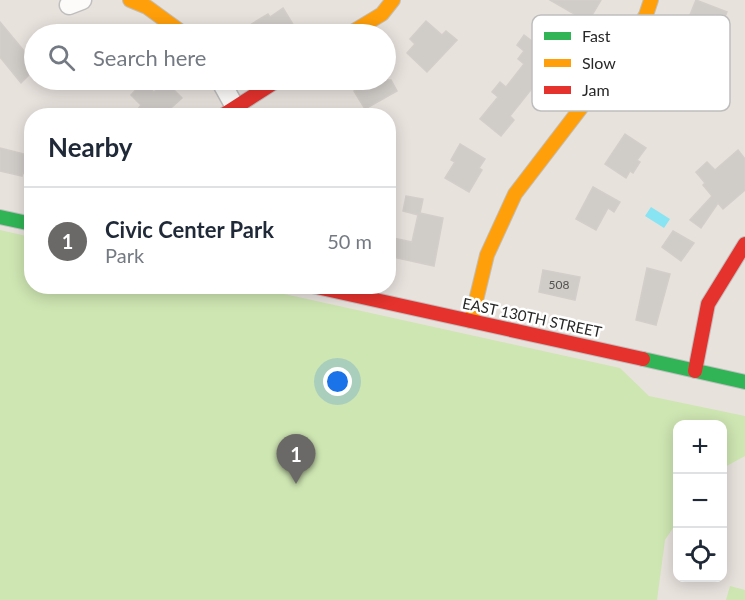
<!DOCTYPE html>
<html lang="en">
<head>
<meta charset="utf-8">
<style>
  :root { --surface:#fff; --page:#f2f2f3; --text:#1f2937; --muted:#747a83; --line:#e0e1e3; --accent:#6b6967 }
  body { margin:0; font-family:Lato,sans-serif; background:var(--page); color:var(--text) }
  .controls { position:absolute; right:18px; bottom:18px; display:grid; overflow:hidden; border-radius:12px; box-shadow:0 3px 15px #0003 }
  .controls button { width:54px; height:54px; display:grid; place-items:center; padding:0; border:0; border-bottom:2px solid var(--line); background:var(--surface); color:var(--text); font:30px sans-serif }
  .you { position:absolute; left:338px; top:382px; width:21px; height:21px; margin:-15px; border:4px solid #fff; border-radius:50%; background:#1a73e8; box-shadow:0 0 0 9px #1a73e833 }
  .badge { display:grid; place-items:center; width:39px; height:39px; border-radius:50%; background:var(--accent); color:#fff; font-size:20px; font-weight:700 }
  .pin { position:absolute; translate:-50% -50px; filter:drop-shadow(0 2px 3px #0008) }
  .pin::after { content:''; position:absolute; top:32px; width:21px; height:18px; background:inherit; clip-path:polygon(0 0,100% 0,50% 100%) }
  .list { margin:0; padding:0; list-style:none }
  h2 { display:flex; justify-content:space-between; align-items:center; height:78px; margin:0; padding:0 24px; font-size:26px }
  h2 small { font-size:20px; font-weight:400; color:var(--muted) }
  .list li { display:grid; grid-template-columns:39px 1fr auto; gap:18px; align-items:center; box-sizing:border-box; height:108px; padding:0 24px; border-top:2px solid var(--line) }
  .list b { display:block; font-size:22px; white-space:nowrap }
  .list p { margin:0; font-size:20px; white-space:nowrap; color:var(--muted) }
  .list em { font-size:20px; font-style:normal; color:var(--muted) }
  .icon { flex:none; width:33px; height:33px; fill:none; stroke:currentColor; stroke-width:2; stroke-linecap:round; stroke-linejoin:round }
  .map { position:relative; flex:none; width:745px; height:600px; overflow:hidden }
  .search { position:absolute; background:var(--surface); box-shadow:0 3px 15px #0003; left:24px; top:24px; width:372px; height:66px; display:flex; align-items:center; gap:15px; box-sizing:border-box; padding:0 21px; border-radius:33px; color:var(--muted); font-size:22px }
  .panel { position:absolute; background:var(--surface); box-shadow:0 3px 15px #0003; left:24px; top:108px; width:372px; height:186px; border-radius:24px }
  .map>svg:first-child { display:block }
  .green { fill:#cee6b2 }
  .water { fill:#88e4f2 }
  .building { fill:#d0ccc8; stroke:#d3cec9; stroke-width:1.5 }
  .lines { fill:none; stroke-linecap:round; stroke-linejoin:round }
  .street-casing { stroke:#c0bfbf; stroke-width:21 }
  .fast-casing { stroke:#c0bfbf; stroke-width:16 }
  .slow-casing { stroke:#c0bfbf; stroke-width:16 }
  .jam-casing { stroke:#c0bfbf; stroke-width:16 }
  .street { stroke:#fcfbfa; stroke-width:18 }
  .fast { stroke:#30b455; stroke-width:14 }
  .slow { stroke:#ff9f0a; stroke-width:14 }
  .jam { stroke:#e5322d; stroke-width:14 }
  .labels { text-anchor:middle; stroke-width:5; stroke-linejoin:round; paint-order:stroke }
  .number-label { font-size:12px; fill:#535251 }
  .street-label { font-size:15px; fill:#282828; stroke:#fff }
  .key { fill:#fff; stroke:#bebebe; stroke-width:1.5 }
  .key-label { font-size:16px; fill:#282828 }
</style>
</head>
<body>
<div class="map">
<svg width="745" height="600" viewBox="0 0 745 600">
  <rect width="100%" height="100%" fill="#e8e2dd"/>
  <g class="green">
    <polygon points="0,230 31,237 32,286 253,287 620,368 649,396 745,416 745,456 723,468 722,424 678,424 677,522 665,540 657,600 0,600"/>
    <polygon points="730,586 745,590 745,600 726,600"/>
  </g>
  <polygon class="water" points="651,207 670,219 664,228 645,216"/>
  <g class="building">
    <polygon points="550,0 601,0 588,22"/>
    <polygon points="696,0 727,12 721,27 711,23 700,51 679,42"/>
    <polygon points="283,8 294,26 280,34 235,34 268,14 270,17"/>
    <polygon points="426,21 442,35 446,31 457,40 427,72 407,53 415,44 410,39"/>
    <polygon points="548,21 566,36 551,56 559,63 545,81 541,77 510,116 514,120 501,136 480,119 498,97 492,92 500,82 506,87 524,64 518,59 524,51 517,45 524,35 532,41"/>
    <polygon points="0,22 30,58 27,60 34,70 21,83 0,57"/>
    <polygon points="374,80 391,80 397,91 365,109 354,91"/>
    <polygon points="165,81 182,98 162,116 133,116 141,105 131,95 143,82 154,92"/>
    <polygon points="625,134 646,148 637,160 640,162 633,173 630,171 626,178 605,164"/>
    <polygon points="460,144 485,159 479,168 482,170 469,192 445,178 455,162 451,160"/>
    <polygon points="0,148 32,156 32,175 23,173 22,176 0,171"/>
    <polygon points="738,150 745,159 745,190 723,209 718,203 701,228 690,220 712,196 703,185 705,183 696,172 707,162 715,170"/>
    <polygon points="593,187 620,202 614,212 608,208 596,230 576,219"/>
    <polygon points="406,196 423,199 420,213 443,218 434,266 388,256 388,237 412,242 418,215 403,211"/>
    <polygon points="673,231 694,243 681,261 662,247"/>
    <polygon points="647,268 670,274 656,325 636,320"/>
    <polygon points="543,270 580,277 575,300 539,292"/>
  </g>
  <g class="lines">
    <g class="street-casing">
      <g id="street">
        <polyline points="69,5 82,0"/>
        <polyline points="220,80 235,107"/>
      </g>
    </g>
    <g class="fast-casing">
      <g id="fast">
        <polyline points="0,217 32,224"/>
        <polyline points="643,359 745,382"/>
      </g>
    </g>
    <g class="slow-casing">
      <g id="slow">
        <polyline points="130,0 147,7 184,34"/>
        <polyline points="349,34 382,14 393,0"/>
        <polyline points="471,321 487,255 515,194 623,53 646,15 651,0"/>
      </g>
    </g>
    <g class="jam-casing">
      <g id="jam">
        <polyline points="222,116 278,80"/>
        <polyline points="312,286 643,359"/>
        <polyline points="695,371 708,304 745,244"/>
      </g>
    </g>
    <use href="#street" class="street"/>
    <use href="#fast" class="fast"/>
    <use href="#slow" class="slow"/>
    <use href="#jam" class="jam"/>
  </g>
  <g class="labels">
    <g class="number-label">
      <text x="559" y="289">508</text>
    </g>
    <g class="street-label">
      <text transform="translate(532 318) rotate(12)" y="5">EAST 130TH STREET</text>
    </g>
  </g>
  <rect x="532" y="15" width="198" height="96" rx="9" class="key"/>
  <rect x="544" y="32" width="27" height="8" fill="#30b455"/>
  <rect x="544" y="59" width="27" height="8" fill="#ff9f0a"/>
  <rect x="544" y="86" width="27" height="8" fill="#e5322d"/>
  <g class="key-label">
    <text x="582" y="42">Fast</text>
    <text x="582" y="69">Slow</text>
    <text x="582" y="96">Jam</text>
  </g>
</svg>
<div class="controls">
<button>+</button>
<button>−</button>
<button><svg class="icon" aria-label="locate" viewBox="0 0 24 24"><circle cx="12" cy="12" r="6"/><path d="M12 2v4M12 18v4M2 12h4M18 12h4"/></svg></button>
</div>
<div class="you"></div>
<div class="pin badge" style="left:296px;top:484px">1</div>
<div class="search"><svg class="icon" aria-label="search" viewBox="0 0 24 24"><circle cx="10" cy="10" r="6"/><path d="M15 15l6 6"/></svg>Search here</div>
<section class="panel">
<h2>Nearby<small></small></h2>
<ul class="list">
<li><span class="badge">1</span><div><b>Civic Center Park</b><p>Park</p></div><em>50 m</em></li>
</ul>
</section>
</div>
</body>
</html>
